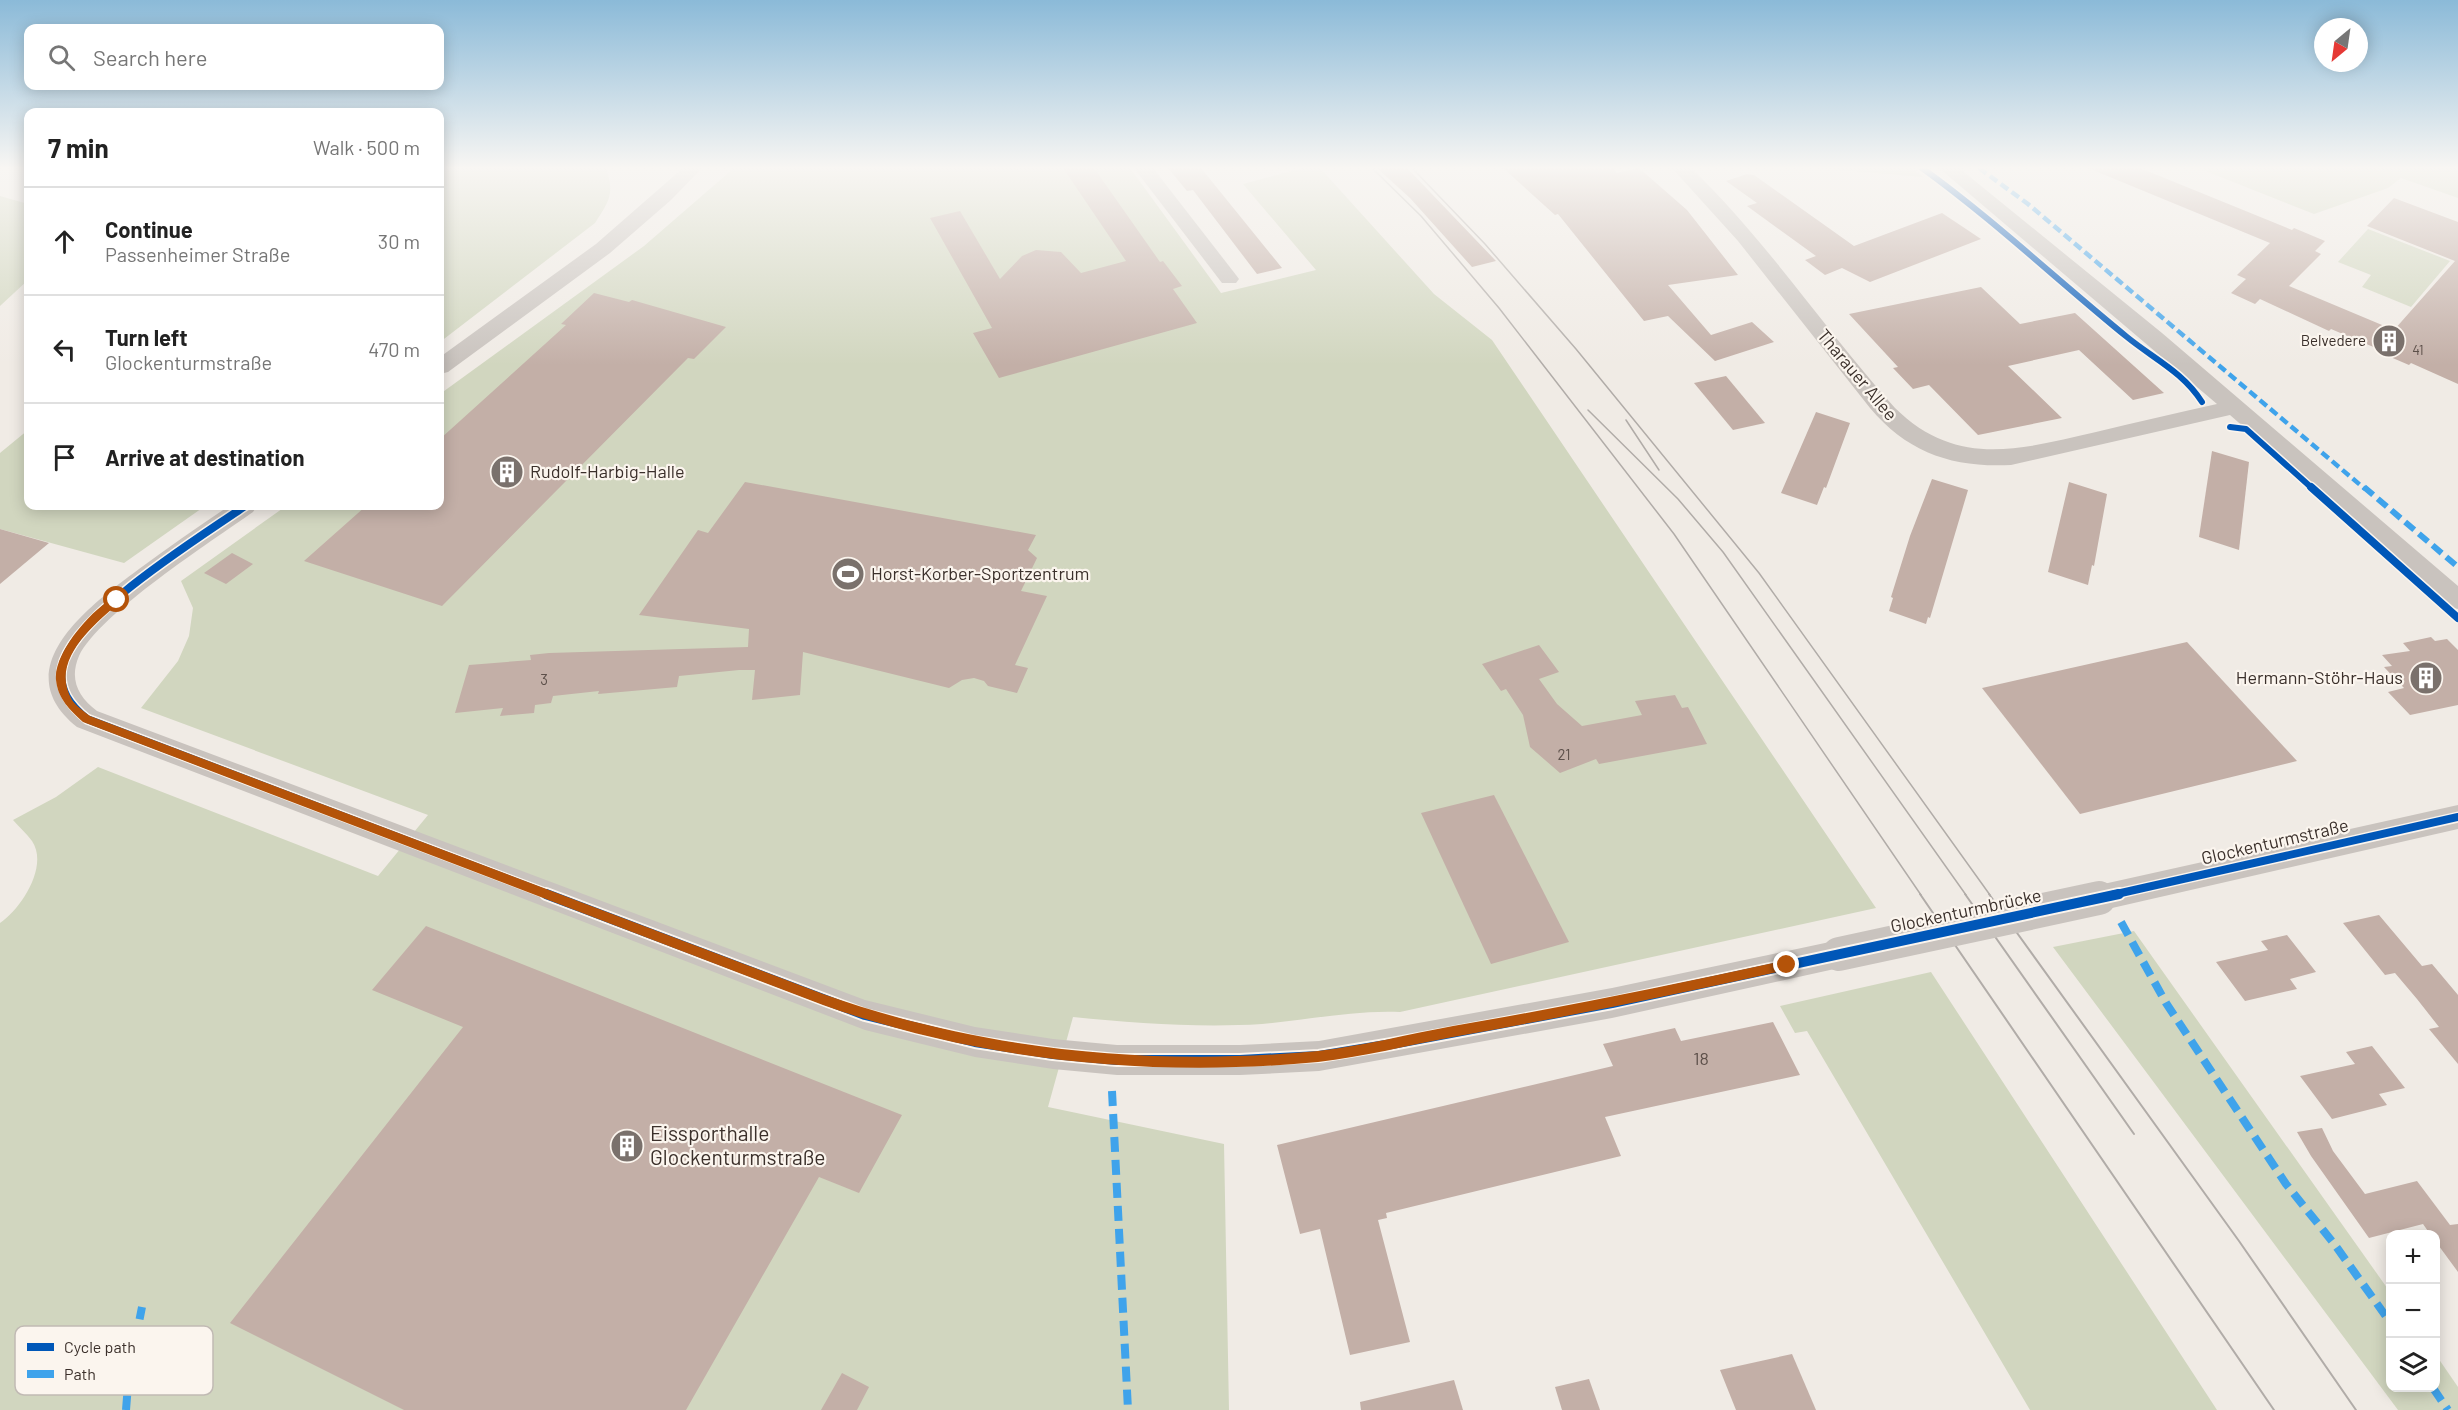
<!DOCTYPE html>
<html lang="en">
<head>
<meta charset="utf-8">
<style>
  :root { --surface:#fff; --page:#f2f2f2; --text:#222; --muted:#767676; --line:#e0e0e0 }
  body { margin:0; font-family:Barlow,sans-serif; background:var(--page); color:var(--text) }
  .controls { position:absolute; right:18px; bottom:18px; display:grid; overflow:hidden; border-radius:12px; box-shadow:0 3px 15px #0003 }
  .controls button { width:54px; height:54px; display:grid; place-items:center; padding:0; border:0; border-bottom:2px solid var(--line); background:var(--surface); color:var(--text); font:30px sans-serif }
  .compass { position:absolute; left:2314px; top:18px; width:54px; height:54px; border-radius:50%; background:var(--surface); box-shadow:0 3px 15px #0003; rotate:209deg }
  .stop { position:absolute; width:18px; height:18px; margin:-14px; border:4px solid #b45309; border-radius:50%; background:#fff }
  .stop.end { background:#b45309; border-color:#fff; box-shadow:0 2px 6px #0008 }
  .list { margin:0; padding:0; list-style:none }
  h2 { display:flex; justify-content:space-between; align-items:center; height:78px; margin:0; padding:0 24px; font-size:26px }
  h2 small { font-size:20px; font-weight:400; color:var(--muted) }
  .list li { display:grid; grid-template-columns:39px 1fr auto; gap:18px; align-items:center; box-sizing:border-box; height:108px; padding:0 24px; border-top:2px solid var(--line) }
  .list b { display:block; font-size:22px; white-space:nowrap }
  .list p { margin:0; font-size:20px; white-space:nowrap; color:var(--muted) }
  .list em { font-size:20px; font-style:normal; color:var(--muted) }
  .icon { flex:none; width:33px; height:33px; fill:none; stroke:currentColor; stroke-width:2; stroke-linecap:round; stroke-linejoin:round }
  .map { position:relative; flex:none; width:2458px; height:1410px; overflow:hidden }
  .search { position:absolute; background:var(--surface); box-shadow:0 3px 15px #0003; left:24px; top:24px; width:420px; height:66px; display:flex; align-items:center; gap:15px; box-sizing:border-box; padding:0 21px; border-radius:12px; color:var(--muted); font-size:22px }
  .panel { position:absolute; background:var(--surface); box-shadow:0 3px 15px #0003; left:24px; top:108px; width:420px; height:402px; border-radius:12px }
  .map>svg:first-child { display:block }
  .green { fill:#d1d6bf }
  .building { fill:#c3afa7 }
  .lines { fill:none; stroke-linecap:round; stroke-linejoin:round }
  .street { fill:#c9c3be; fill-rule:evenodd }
  .tram-far1 { stroke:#b1aca8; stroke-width:1.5 }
  .tram { stroke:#b1aca8; stroke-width:2 }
  .street-bridge { stroke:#c9c3be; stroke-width:34 }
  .quiet-far2 { stroke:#3fa3eb; stroke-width:4.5; stroke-dasharray:9 4.5; stroke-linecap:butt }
  .quiet-far1 { stroke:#3fa3eb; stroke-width:6; stroke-dasharray:12 6; stroke-linecap:butt }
  .quiet { stroke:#3fa3eb; stroke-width:8; stroke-dasharray:15 8; stroke-linecap:butt }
  .cycleway-far2-casing { stroke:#fbf5ee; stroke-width:9 }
  .cycleway-far1-casing { stroke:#fbf5ee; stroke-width:11 }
  .cycleway-casing { stroke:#fbf5ee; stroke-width:14 }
  .cycleway-far2 { stroke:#0057b8; stroke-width:6 }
  .cycleway-far1 { stroke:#0057b8; stroke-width:8 }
  .cycleway { stroke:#0057b8; stroke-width:10 }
  .route { fill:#b45309 }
  .labels { text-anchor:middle; stroke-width:4.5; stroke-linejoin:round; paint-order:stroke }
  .far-number-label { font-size:14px; fill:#5d504a }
  .far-poi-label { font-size:15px; fill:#3b302b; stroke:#fbf5ee; text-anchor:end }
  .number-label { font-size:15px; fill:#5d504a }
  .street-label { font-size:18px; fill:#3b302b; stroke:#fbf5ee }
  .poi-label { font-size:18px; fill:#3b302b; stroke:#fbf5ee; text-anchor:start }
  .near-number-label { font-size:18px; fill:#5d504a }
  .near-poi-label { font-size:21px; fill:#3b302b; stroke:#fbf5ee; text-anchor:start }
  .key { fill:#fbf5ee; stroke:#c1bab4; stroke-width:1.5 }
  .key-label { font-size:16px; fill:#3b302b }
</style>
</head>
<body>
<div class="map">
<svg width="2458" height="1410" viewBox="0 0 2458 1410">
  <rect width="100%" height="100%" fill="#f0ebe5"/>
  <g class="green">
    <path d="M440,168H606C615,194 609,201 595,223L440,342Z"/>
    <path d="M734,168H1130L1221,293L1316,270L1243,184L1303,168H1320L1434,294L1492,340L1876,908L1400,1012C1354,1010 1308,1020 1262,1024C1199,1028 1135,1023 1073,1017L1048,1107L1224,1144L1229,1410H0V923C21,909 49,866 32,841C27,834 19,827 13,820L56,797L98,767L378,876L428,815L141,708L178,661L189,636L193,608L181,581L286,506H440V394L644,246Z"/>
    <polygon points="1816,168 1911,168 1923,177"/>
    <polygon points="2198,168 2458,168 2458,198 2401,178 2388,188 2314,214"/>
    <polygon points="0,196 28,204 28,280 0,306"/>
    <polygon points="2368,229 2450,261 2411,307 2362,287 2371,275 2338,262"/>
    <polygon points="28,430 28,506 205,506 124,563 0,529 0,453"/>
    <polygon points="2134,931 2390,1292 2390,1388 2436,1388 2436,1355 2458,1387 2458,1410 2398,1410 2053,947"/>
    <polygon points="1931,972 2217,1410 2030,1410 1807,1031 1795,1033 1780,1006"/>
  </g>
  <g class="building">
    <polygon points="1063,168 1094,168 1160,262 1163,261 1182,286 1173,289 1197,323 999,378 973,333 992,328 930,218 960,211 1000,279 1022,256 1036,250 1061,252 1081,273 1126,261"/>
    <polygon points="1168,168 1201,168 1282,268 1257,274 1193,190 1187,191"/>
    <polygon points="1377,168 1407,168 1496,261 1472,267 1410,198"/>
    <polygon points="1503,168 1615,168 1616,173 1639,168 1687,210 1738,275 1668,285 1711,335 1752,322 1774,342 1715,361 1668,316 1644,321 1558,214 1555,215"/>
    <polygon points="2088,168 2140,168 2292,230 2294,228 2325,241 2315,251 2321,254 2289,286 2394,330 2455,261 2367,226 2394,198 2458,222 2458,384 2411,363 2409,365 2388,356 2390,354 2331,329 2329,331 2260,299 2255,304 2231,293 2246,279 2237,275 2270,243"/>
    <polygon points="1747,174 1754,175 1854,246 1942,213 1981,239 1870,282 1842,268 1825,275 1805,260 1816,256 1747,206 1757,203 1726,181"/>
    <polygon points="1981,287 2020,324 2075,313 2164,393 2133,400 2079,350 2008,366 2062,418 1978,435 1929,385 1913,389 1893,368 1898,367 1849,314"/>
    <polygon points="594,293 629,302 632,300 726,327 694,359 688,358 442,606 304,561 366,506 440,506 440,439 566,325 561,324"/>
    <polygon points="1726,376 1765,423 1733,430 1694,383"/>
    <polygon points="1816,412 1850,423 1826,488 1824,487 1817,505 1781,493"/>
    <polygon points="2212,451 2249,462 2239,550 2199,537"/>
    <polygon points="1932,479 1968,490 1930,618 1928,617 1926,624 1889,611 1893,598 1891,597 1910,536"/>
    <polygon points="745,482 1036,535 1028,550 1037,558 1021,591 1047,596 1015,665 1028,668 1017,693 988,686 984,681 974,678 962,680 949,688 803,652 800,695 752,700 755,670 739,670 679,676 677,687 598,694 599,691 553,696 551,703 535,705 534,713 500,716 503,708 455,713 469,665 531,660 530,655 549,653 748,647 749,629 639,615 698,530 708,533"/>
    <polygon points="2069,482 2107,494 2094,566 2092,565 2088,585 2048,572"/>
    <polygon points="0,529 49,543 0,584"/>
    <polygon points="232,553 253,564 226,584 204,573"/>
    <polygon points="2431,637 2435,641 2447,639 2458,650 2458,705 2410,715 2388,692 2404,688 2384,667 2392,666 2382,655 2410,651 2403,643"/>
    <polygon points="2187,642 2297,761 2080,814 1982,688"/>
    <polygon points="1539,645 1559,672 1539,679 1557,704 1582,726 1642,715 1635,701 1675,695 1682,708 1688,707 1707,744 1599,764 1596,759 1560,773 1530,747 1523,715 1506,689 1501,691 1482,664"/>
    <polygon points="1494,795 1569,942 1491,964 1421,813"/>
    <polygon points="2379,915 2422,966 2432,964 2458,995 2458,1064 2429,1029 2439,1027 2417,999 2395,973 2385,975 2343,923"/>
    <polygon points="426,926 902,1115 859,1193 819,1177 686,1410 404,1410 230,1323 463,1027 372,990"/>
    <polygon points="2287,935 2316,972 2290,979 2297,989 2245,1001 2216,962 2268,950 2261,941"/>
    <polygon points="1773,1022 1800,1075 1605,1117 1621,1156 1386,1213 1387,1218 1378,1220 1410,1342 1350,1355 1320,1229 1300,1234 1277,1145 1613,1066 1603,1044 1675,1028 1681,1041"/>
    <polygon points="2372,1046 2405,1088 2379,1094 2387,1105 2332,1119 2300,1076 2355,1064 2346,1052"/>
    <polygon points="2322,1128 2333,1151 2365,1194 2417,1181 2450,1225 2458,1224 2458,1272 2436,1242 2436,1234 2430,1234 2423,1224 2369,1238 2311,1156 2297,1132"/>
    <polygon points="1792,1354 1816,1410 1736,1410 1720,1370"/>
    <polygon points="842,1373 869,1387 857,1410 821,1410"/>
    <polygon points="1589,1379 1600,1410 1562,1410 1555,1387"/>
    <polygon points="1454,1380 1463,1410 1361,1410 1360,1402"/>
  </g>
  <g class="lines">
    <g class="street">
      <polygon points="683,168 702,168 671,200 610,253 448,372 440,374 440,357 596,244"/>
      <polygon points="1134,168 1153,168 1236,275 1239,279 1236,283 1222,283"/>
      <path d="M1672,168H1691C1767,241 1825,330 1895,408C1957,469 2021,449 2096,432C2136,422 2177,413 2217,404L1939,168H1959L2162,333L2458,586V609L2449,607L2230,415L2011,465C1953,468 1908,453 1870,408L1738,241Z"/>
      <path d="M229,506H257L253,512C212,541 99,614 79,656C69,679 78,697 97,711L865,1000L975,1027L1053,1039L1117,1045H1240L1319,1041L1612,988L1839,940L1850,944L1854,954L1850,964L1839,968L1612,1018L1319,1071L1240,1075H1117L1053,1069L975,1057L865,1030L77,727C3,668 92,604 139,569C169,547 199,526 229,506Z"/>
      <polygon points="2458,805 2458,829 2099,911 2088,907 2084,898 2088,889 2099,885"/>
    </g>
    <g class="tram-far1">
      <polyline points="1372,168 1421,216 1499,308 1674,534 1921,895"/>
      <polyline points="1412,168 1485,244 1576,349 1759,573 1990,895"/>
      <polyline points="1588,410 1678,499 1723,552 1966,895"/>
      <polyline points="1626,420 1659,470"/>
    </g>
    <g class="tram">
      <polyline points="1920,894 2274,1410"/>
      <polyline points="1965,894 2134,1134"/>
      <polyline points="1989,894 2239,1241 2356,1410"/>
    </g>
    <polyline class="street-bridge" points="1839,954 2099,898"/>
    <polyline class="quiet-far2" points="1979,168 2028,204 2365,489"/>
    <polyline class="quiet-far1" points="2364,487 2458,567"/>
    <g class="quiet">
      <polyline points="2121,922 2166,1003 2286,1184 2335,1245 2390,1322"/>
      <polyline points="1112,1091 1128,1410"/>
      <polyline points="2433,1388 2448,1410"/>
      <polyline points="126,1410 129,1372 142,1307"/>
    </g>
    <g class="cycleway-far2-casing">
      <g id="cycleway-far2">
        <path d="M1922,168C1994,220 2058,281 2127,337C2154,359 2183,372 2202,402"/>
        <polyline points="2230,427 2246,429 2313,489"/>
      </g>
    </g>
    <g class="cycleway-far1-casing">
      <g id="cycleway-far1">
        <polyline points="2311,487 2458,618"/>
        <path d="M245,506C201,537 71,616 62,668C58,690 71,706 87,719L550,895"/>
        <polyline points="2112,895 2458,817"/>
      </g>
    </g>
    <g class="cycleway-casing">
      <polyline id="cycleway" points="546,894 865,1015 975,1042 1053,1054 1117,1060 1240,1060 1319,1056 1392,1044 1612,1003 2119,894"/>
    </g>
    <use href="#cycleway-far2" class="cycleway-far2"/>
    <use href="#cycleway-far1" class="cycleway-far1"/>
    <use href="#cycleway" class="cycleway"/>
  </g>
  <linearGradient id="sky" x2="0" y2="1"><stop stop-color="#8bbad8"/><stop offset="0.46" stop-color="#f8f6f3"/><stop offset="1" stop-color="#f8f6f3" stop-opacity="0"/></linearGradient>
  <rect width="2458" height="365" fill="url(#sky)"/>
  <path class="route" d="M117,596L120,597V602C94,625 49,660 72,700C76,706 85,712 90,716L823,994C980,1050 1152,1067 1318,1051C1363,1046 1409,1034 1453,1026C1565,1007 1676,984 1787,960L1792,965L1787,970C1676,995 1565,1017 1453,1037C1409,1045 1363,1057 1318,1062C1152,1078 980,1061 823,1005L83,722C70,710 58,699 56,680C53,653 94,606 117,596Z"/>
  <defs>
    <g id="building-disc" transform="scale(1.725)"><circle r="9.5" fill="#7a716c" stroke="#fbf5ee"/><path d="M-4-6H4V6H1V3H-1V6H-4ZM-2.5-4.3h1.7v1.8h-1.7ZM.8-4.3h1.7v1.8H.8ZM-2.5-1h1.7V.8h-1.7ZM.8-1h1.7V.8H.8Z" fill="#fff"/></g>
    <g id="stadium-disc" transform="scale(1.725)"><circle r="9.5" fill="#7a716c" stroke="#fbf5ee"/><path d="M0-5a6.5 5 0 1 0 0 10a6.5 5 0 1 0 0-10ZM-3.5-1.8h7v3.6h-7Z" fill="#fff"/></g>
  </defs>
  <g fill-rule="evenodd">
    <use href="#building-disc" x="2389" y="341"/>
    <use href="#building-disc" x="507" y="472"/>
    <use href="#stadium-disc" x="848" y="574"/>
    <use href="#building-disc" x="2426" y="678"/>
    <use href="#building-disc" x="627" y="1146"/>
  </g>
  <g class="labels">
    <g class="far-number-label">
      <text x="2418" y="355">41</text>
    </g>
    <g class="far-poi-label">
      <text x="2366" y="346">Belvedere</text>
    </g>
    <g class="number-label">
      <text x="544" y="685">3</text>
      <text x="1564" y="760">21</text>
    </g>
    <g class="street-label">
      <text transform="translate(1857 375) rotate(50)" y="6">Tharauer Allee</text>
      <text transform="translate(2275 842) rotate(-13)" y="6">Glockenturmstraße</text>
      <text transform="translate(1966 911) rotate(-12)" y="6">Glockenturmbrücke</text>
    </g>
    <g class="poi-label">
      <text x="530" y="478">Rudolf-Harbig-Halle</text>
      <text x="871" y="580">Horst-Korber-Sportzentrum</text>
      <text x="2403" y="684" text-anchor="end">Hermann-Stöhr-Haus</text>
    </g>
    <g class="near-number-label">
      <text x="1701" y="1065">18</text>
    </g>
    <g class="near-poi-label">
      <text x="650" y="1141">Eissporthalle<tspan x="650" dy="24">Glockenturmstraße</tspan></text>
    </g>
  </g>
  <rect x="15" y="1326" width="198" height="69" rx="9" class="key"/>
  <rect x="27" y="1343" width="27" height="8" fill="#0057b8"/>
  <rect x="27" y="1370" width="27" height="8" fill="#3fa3eb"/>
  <g class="key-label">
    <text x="64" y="1353">Cycle path</text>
    <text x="64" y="1380">Path</text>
  </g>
</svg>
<div class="controls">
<button>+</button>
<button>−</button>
<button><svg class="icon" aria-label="layers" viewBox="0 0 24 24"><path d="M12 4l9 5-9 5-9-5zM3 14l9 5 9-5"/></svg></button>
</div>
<svg class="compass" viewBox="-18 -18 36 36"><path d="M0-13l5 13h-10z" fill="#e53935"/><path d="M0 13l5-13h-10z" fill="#767676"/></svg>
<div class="stop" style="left:117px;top:600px"></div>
<div class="stop end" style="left:1787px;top:965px"></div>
<div class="search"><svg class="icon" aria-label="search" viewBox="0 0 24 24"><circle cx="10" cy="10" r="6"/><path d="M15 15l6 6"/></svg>Search here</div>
<section class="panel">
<h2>7 min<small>Walk · 500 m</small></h2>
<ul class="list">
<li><svg class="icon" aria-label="ahead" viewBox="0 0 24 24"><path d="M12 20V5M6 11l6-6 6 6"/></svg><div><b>Continue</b><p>Passenheimer Straße</p></div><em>30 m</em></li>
<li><svg class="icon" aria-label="left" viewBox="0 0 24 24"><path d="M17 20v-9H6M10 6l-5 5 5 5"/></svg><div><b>Turn left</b><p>Glockenturmstraße</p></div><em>470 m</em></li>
<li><svg class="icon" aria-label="arrive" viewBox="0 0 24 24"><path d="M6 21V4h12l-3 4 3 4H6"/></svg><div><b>Arrive at destination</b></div></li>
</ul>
</section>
</div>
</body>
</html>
